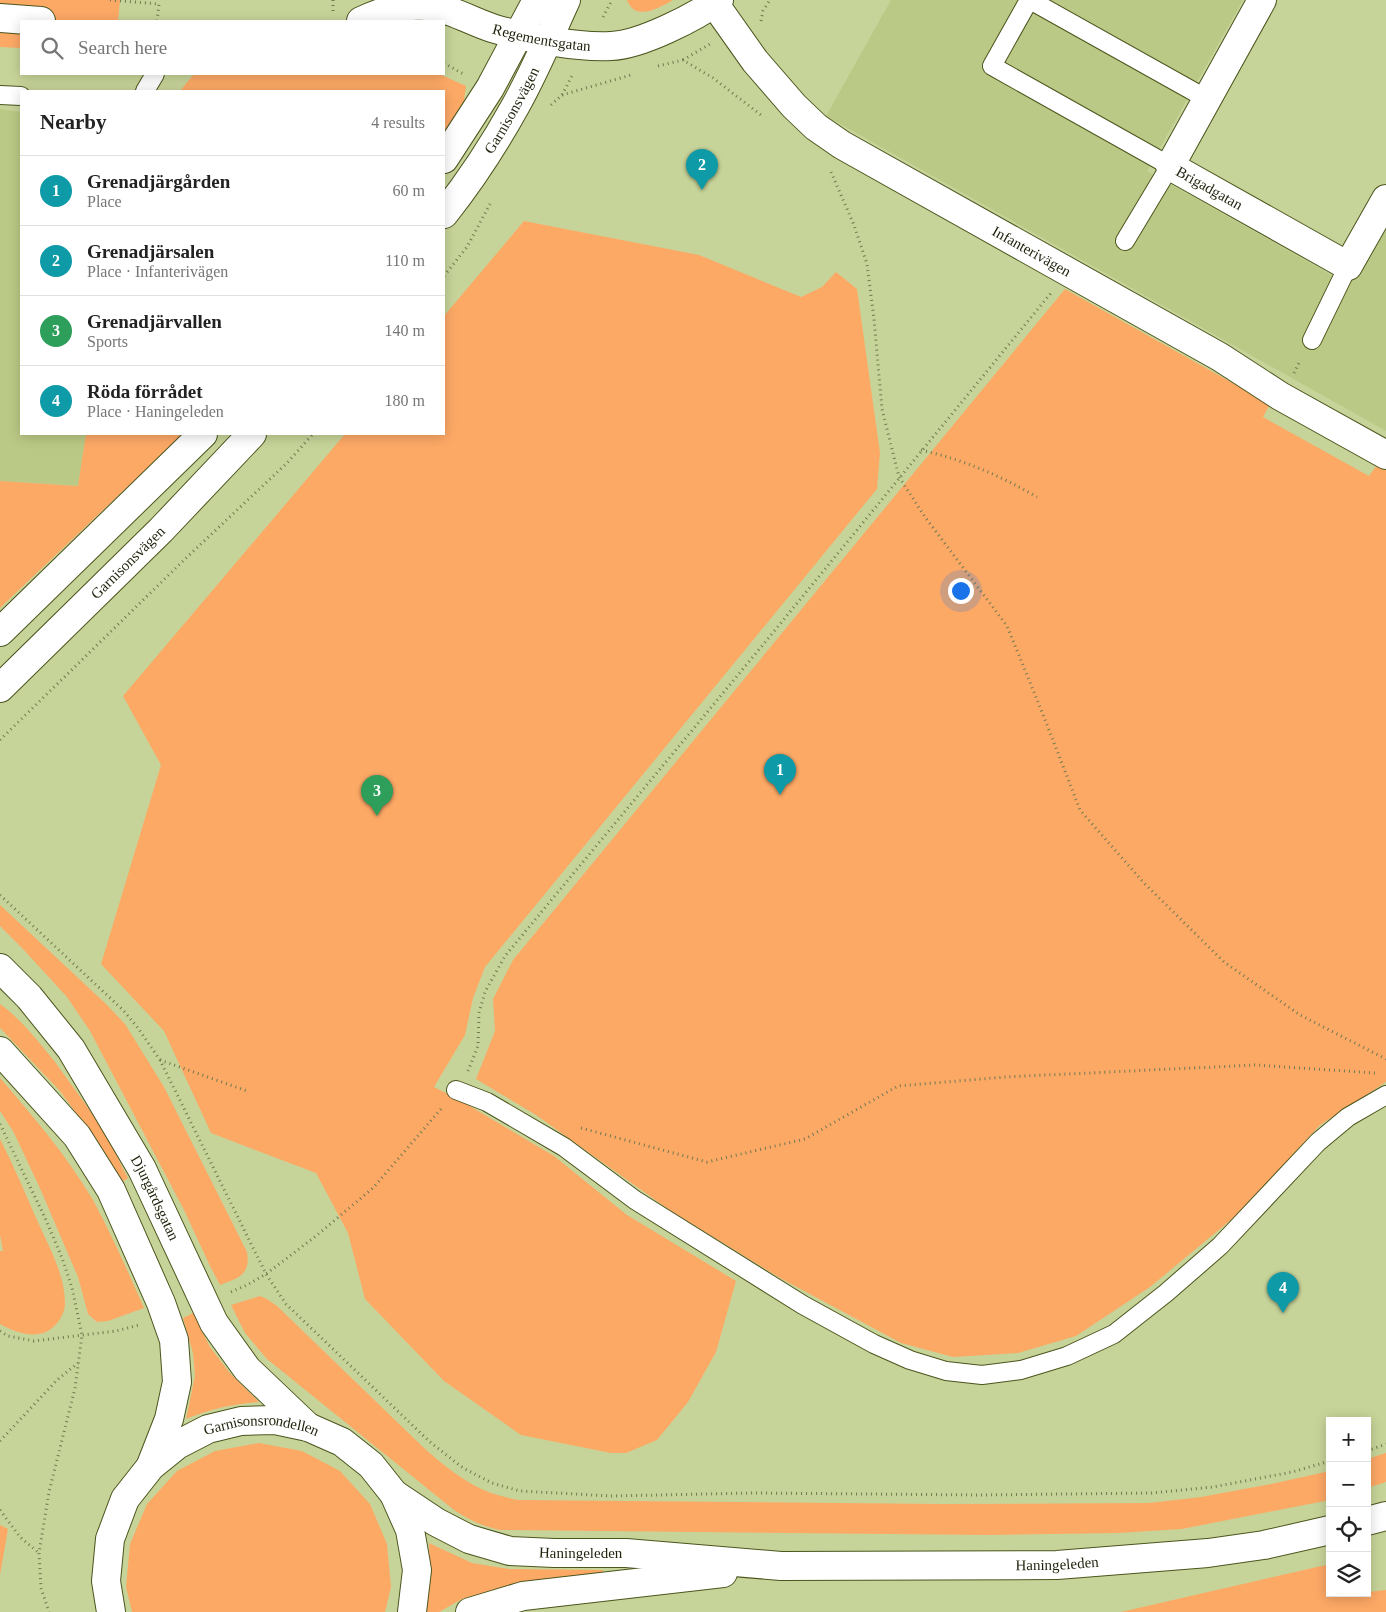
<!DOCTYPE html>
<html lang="en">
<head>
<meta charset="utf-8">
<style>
  :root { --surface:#fff; --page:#f6f6f6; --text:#222; --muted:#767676; --line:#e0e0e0; --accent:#d93025 }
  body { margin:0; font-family:"Times New Roman",serif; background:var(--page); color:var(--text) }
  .controls { position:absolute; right:15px; bottom:15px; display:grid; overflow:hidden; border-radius:0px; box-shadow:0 2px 12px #0003 }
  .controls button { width:45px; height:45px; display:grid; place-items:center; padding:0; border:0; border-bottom:1px solid var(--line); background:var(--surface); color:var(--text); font:25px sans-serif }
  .you { position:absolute; left:960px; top:590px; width:18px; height:18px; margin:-12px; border:4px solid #fff; border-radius:50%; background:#1a73e8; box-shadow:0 0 0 8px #1a73e833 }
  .badge { display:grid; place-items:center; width:32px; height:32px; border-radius:50%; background:var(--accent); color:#fff; font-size:16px; font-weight:700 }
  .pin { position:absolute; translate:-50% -41px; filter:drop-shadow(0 1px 2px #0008) }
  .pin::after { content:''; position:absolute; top:26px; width:18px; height:15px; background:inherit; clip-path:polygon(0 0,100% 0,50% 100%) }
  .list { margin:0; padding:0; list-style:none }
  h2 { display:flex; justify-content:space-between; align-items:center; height:65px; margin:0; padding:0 20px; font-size:21px }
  h2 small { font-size:16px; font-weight:400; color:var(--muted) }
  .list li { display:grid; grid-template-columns:32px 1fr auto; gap:15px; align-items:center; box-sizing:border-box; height:70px; padding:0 20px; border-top:1px solid var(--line) }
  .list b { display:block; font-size:19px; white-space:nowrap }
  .list p { margin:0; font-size:16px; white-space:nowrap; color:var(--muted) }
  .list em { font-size:16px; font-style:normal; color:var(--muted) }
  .icon { flex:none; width:28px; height:28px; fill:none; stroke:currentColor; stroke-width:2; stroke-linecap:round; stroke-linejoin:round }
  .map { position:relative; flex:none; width:1386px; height:1612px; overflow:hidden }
  .search { position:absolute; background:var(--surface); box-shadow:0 2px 12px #0003; left:20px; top:20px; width:425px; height:55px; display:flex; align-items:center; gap:12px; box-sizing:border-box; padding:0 18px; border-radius:0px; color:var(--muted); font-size:19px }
  .panel { position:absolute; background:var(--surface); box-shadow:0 2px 12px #0003; left:20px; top:90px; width:425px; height:345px; border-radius:0px }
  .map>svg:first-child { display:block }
  .built { fill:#bbc986 }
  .green { fill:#fda966 }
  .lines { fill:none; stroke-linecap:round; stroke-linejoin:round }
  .service-casing { stroke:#4b551d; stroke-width:20 }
  .minor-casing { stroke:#4b551d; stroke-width:30 }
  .tertiary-casing { stroke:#4b551d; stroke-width:30 }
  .secondary-casing { stroke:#4b551d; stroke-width:30 }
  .path { stroke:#707950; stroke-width:3; stroke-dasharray:1 4; stroke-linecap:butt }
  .service { stroke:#fff; stroke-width:18 }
  .minor { stroke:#fff; stroke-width:28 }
  .tertiary { stroke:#fff; stroke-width:28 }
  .secondary { stroke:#fff; stroke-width:28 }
  .labels { text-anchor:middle; stroke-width:4.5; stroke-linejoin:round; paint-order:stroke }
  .street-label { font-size:15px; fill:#1f230c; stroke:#eaf1d4 }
</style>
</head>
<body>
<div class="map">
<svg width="1386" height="1612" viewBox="0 0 1386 1612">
  <rect width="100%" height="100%" fill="#c7d499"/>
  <g class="built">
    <polygon points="891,0 1243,0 1147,171 1349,285 1386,219 1386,431 826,116"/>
    <polygon points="0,109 21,112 21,434 86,434 79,486 0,481"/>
  </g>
  <g class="green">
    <polygon points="0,0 120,0 118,21 21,21 21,48 0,47"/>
    <path d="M627,0H673C659,8 635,22 627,0Z"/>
    <polygon points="194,74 439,74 466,86 464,101 444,137 444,91 180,91"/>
    <polygon points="524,221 699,255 801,297 822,287 836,272 857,289 880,453 877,489 485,967 473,998 465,1035 434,1087 463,1102 554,1156 627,1215 736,1281 716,1352 688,1402 657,1440 626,1453 611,1453 521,1435 444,1381 365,1299 348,1233 316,1173 211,1133 164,1031 101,964 161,765 123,696 345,434 444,434 444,316"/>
    <polygon points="1065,289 1270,404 1263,417 1369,476 1377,465 1386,470 1386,1082 1320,1125 1238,1214 1150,1287 1076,1336 1018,1353 953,1357 901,1343 780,1278 668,1209 536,1115 476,1079 495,1031 493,999 513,960"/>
    <polygon points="86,434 183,434 0,608 0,481 78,486"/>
    <path d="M0,905L106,1004L125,1024L164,1087L247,1252C251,1275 238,1278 220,1285L211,1268L184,1210L90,1031L67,997L22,948L0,926Z"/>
    <path d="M0,1004C22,1020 38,1041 55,1062C72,1086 90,1109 105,1134C114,1148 120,1164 128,1178L122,1182L86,1127L60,1091L0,1028Z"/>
    <path d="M0,1078C33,1116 67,1156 93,1200C112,1235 128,1272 144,1308L108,1321L97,1322L88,1314L78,1277L39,1186L13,1131L0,1111Z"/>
    <path d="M0,1139C14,1166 25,1193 37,1220C48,1245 65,1274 65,1303C65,1313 59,1323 51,1329C36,1340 14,1332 0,1324V1251H3L0,1235Z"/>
    <path d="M260,1296L267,1299L277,1306L423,1447C443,1465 465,1483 491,1493C500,1496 509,1498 518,1500L941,1504L1149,1503L1201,1497L1271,1484L1330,1471V1500L1182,1529L1119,1533L991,1535L500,1530C482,1526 469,1520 454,1510L267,1359L245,1333L231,1305Z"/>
    <path d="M193,1313L210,1347L229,1372L259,1402C230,1405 214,1408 186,1419L195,1376L193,1353L183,1318Z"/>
    <polygon points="259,1443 302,1451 340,1471 370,1504 387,1544 391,1587 385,1612 132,1612 126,1587 130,1544 147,1504 177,1471 215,1451"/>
    <polygon points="1386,1453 1386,1482 1367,1488 1367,1459"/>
    <polygon points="0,1525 8,1529 0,1575"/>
    <polygon points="429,1543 472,1563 509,1569 603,1570 603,1575 516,1583 462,1599 439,1612 425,1612 430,1576"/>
    <polygon points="1330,1564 1330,1593 1367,1593 1367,1592 1386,1590 1386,1612 1121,1612"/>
  </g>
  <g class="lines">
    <g class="service-casing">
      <g id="service">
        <polyline points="1029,0 992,66 1170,166 1125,241"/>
        <polyline points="1030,0 1207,99"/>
        <polyline points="145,91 155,74"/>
        <polyline points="0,95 21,96"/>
        <polyline points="1312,340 1348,266"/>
        <polyline points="456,1090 487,1102 564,1147 635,1200 803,1305 874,1344 910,1360 946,1371 982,1375 1021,1370 1067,1356 1114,1334 1166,1293 1220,1246 1318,1142 1348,1117 1386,1095"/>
      </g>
    </g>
    <g class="minor-casing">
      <g id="minor">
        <path id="s1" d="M1262,0L1170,166L1348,266L1386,199"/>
        <path id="s2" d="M714,3L755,61L794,106L816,127L842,145L1220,357L1280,396L1386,455"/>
        <polyline points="0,18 41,21"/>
        <path id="s3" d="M361,21C389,8 418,0 449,11C464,16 479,24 495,29C526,38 579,48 611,46C641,45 695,17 719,0"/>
      </g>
    </g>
    <g class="tertiary-casing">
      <g id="tertiary">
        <polyline points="444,159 490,88 537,0"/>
        <path id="s4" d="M444,214C471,180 495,143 516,105C535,71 550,35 566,0"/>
        <polyline points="0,632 203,434"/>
        <path id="s5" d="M0,688L161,530L252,434"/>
      </g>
    </g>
    <g class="secondary-casing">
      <g id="secondary">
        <path id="s6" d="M0,968L29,997L71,1049L142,1169L214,1323L247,1369L308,1427"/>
        <polyline points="0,1051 77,1136 111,1190 161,1303 174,1340 177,1382 169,1419 151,1465"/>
        <path id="s7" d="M394,1494L436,1522L469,1539L510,1551L554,1553H626L781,1566L1057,1565L1208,1553L1264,1545L1330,1530"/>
        <polyline points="1367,1521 1386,1516"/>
        <path id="s8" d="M111,1612L106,1581L110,1539L125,1499L151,1466L177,1445L208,1429L241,1421L275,1420L308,1427L342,1442L371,1465L394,1494L410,1530L417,1570L412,1612"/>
        <polyline points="470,1612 523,1596 723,1573"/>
      </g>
    </g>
    <g class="path">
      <polyline points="110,0 159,4 157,21"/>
      <polyline points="333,0 333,12"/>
      <polyline points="603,17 612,0"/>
      <polyline points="761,21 763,11 770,0"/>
      <polyline points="683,60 710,44"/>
      <polyline points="444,63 465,75"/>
      <polyline points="658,66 683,60 713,78 761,115"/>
      <polyline points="562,95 631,75"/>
      <polyline points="551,105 562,95 573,74"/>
      <polyline points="831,172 854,225 867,264 874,319 882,409 899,477 925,517 1007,626 1042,712 1080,810 1143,882 1224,962 1300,1015 1386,1059"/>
      <polyline points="444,276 467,247 490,204"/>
      <polyline points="1294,373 1300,361"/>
      <path d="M921,450C964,460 999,475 1037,497"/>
      <polyline points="0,740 184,560 287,463 313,434"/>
      <polyline points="0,895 123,1010 138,1028 160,1060 266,1274 286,1304 430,1442 463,1468 492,1483 520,1491 611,1496 753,1493 981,1495 1152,1493 1213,1487 1292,1472 1330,1461"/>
      <polyline points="160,1060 247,1091"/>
      <polyline points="468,1071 478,1046 479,1013 485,992 505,956 762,646 1051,293"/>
      <polyline points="0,1124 46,1220 62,1258 72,1288 82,1335 75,1388 49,1492 39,1553 41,1588 49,1612"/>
      <polyline points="581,1128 707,1162 805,1139 898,1086 1005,1077 1255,1065 1375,1073"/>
      <polyline points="231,1292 247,1285 266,1274 316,1236 373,1188 441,1109"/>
      <polyline points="0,1331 8,1336 34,1341 116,1331 139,1325"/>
      <polyline points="0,1441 57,1380 78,1363"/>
      <polyline points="1367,1451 1386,1444"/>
      <polyline points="0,1510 20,1537 39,1553"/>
    </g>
    <use href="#service" class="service"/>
    <use href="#minor" class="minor"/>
    <use href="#tertiary" class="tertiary"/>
    <use href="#secondary" class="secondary"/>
  </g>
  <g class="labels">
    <g class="street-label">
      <text dy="5" stroke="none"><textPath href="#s3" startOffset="188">Regementsgatan</textPath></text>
      <text dy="5" stroke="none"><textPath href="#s4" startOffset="124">Garnisonsvägen</textPath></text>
      <text dy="5" stroke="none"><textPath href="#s1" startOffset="235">Brigadgatan</textPath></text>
      <text dy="5" stroke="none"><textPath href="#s2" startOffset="410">Infanterivägen</textPath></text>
      <text dy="5" stroke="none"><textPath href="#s5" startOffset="179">Garnisonsvägen</textPath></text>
      <text dy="5" stroke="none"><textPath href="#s6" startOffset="279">Djurgårdsgatan</textPath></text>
      <text dy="5" stroke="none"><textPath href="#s8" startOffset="281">Garnisonsrondellen</textPath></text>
      <text dy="5" stroke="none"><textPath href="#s7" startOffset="201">Haningeleden</textPath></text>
      <text dy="5" stroke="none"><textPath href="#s7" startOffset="678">Haningeleden</textPath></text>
    </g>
  </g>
</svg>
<div class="controls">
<button>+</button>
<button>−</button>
<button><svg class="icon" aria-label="locate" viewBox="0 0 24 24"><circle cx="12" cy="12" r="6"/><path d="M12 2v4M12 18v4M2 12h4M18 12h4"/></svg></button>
<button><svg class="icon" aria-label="layers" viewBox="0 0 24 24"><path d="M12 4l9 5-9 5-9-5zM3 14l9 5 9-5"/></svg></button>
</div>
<div class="you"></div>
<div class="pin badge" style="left:780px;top:795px;background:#0f9aa8">1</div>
<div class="pin badge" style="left:702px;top:190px;background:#0f9aa8">2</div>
<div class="pin badge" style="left:377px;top:816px;background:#2e9e5b">3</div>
<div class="pin badge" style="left:1283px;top:1313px;background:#0f9aa8">4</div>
<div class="search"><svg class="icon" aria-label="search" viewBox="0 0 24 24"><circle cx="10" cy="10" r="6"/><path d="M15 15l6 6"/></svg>Search here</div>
<section class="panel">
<h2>Nearby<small>4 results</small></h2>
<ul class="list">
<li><span class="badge" style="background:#0f9aa8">1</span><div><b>Grenadjärgården</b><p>Place</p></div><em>60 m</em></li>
<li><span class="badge" style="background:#0f9aa8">2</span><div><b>Grenadjärsalen</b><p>Place · Infanterivägen</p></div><em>110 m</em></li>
<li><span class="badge" style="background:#2e9e5b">3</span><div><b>Grenadjärvallen</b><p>Sports</p></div><em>140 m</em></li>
<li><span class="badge" style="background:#0f9aa8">4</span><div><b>Röda förrådet</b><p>Place · Haningeleden</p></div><em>180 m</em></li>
</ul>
</section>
</div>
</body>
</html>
